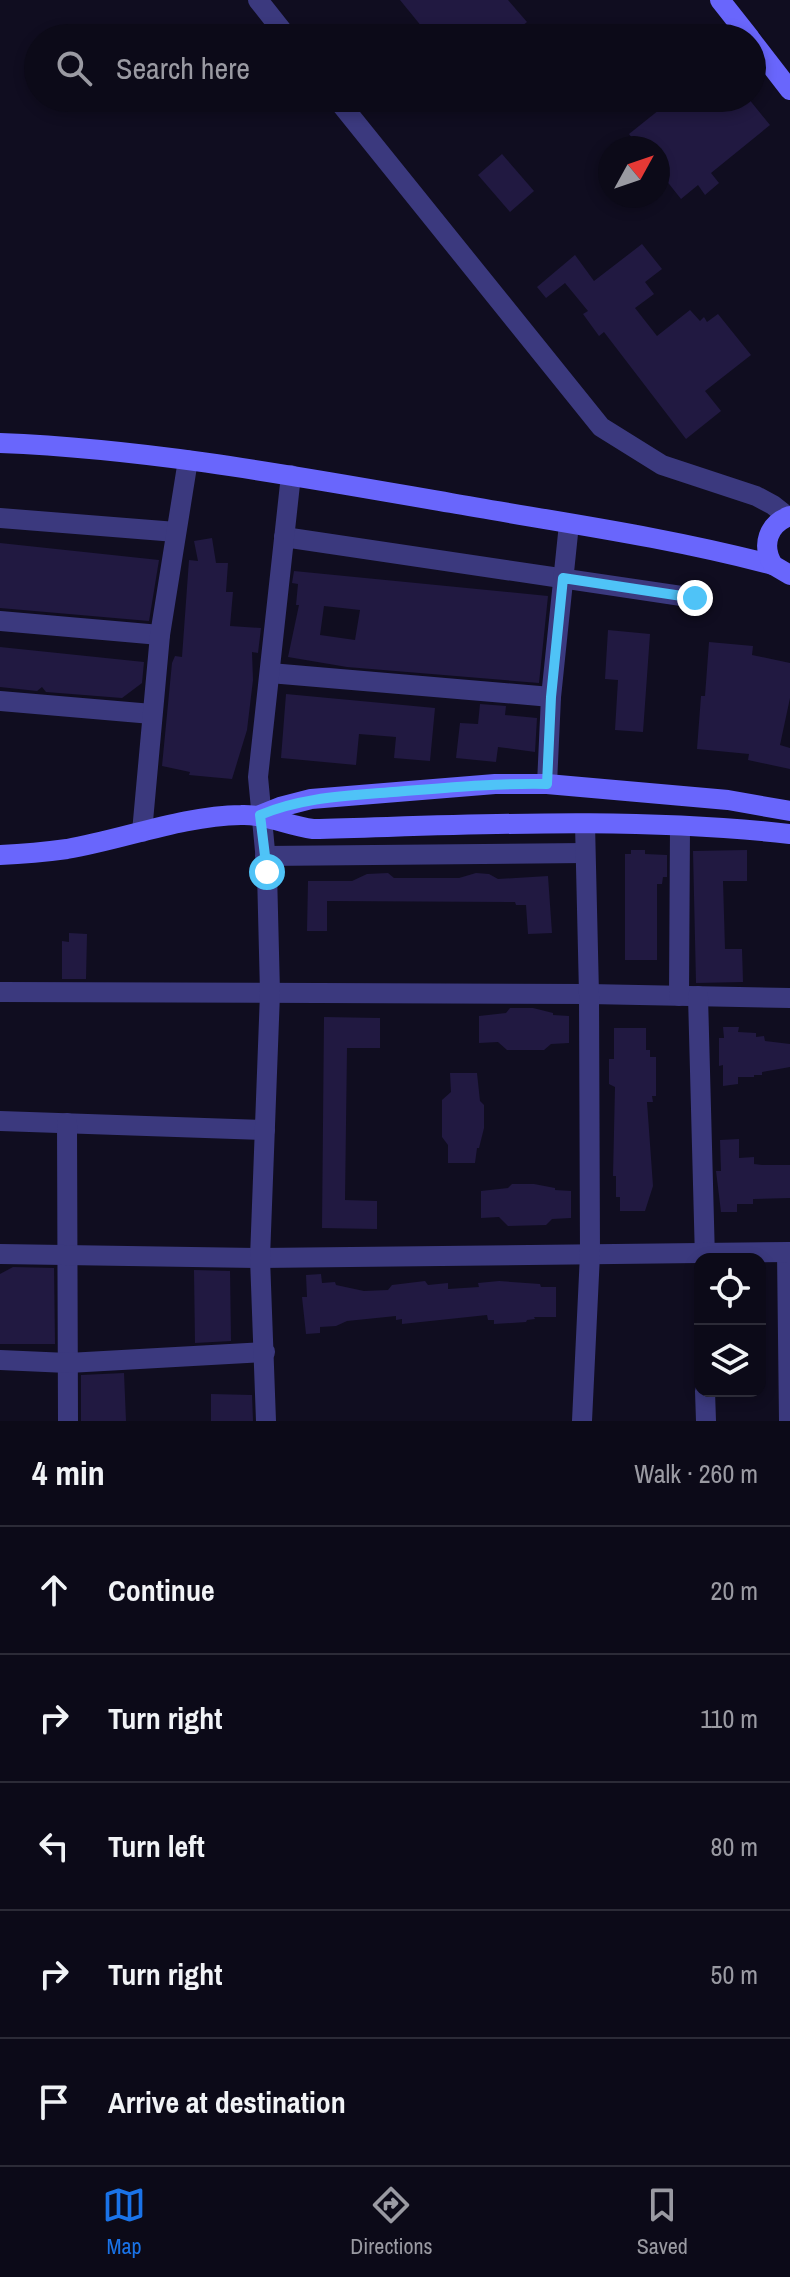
<!DOCTYPE html>
<html lang="en">
<head>
<meta charset="utf-8">
<style>
  :root { --surface:#0c0a18; --page:#1a1825; --text:#f1f3f6; --muted:#9a9aa2; --line:#2c2b37; --accent:#1a73e8 }
  body { margin:0; font-family:"Archivo Narrow",sans-serif; background:var(--page); color:var(--text) }
  .controls { position:absolute; right:24px; bottom:24px; display:grid; overflow:hidden; border-radius:16px; box-shadow:0 4px 12px #0003 }
  .controls button { width:72px; height:72px; display:grid; place-items:center; padding:0; border:0; border-bottom:2px solid var(--line); background:var(--surface); color:var(--text); font:40px sans-serif }
  .compass { position:absolute; left:598px; top:136px; width:72px; height:72px; border-radius:50%; background:var(--surface); box-shadow:0 4px 12px #0003; rotate:50deg }
  .stop { position:absolute; width:24px; height:24px; margin:-18px; border:6px solid #4fc3f7; border-radius:50%; background:#fff }
  .stop.end { background:#4fc3f7; border-color:#fff; box-shadow:0 2px 8px #0008 }
  .list { margin:0; padding:0; list-style:none }
  h2 { display:flex; justify-content:space-between; align-items:center; height:104px; margin:0; padding:0 32px; font-size:34px }
  h2 small { font-size:26px; font-weight:400; color:var(--muted) }
  .list li { display:grid; grid-template-columns:52px 1fr auto; gap:24px; align-items:center; box-sizing:border-box; height:128px; padding:0 32px; border-top:2px solid var(--line) }
  .list b { display:block; font-size:30px; white-space:nowrap }
  .list em { font-size:26px; font-style:normal; color:var(--muted) }
  .icon { flex:none; width:44px; height:44px; fill:none; stroke:currentColor; stroke-width:2; stroke-linecap:round; stroke-linejoin:round }
  .map { position:relative; flex:none; width:790px; height:1421px; overflow:hidden }
  .search { position:absolute; background:var(--surface); box-shadow:0 4px 12px #0003; left:24px; right:24px; top:24px; height:88px; display:flex; align-items:center; gap:20px; box-sizing:border-box; padding:0 28px; border-radius:44px; color:var(--muted); font-size:30px }
  .sheet { height:744px; background:var(--surface) }
  nav { display:flex; justify-content:space-around; align-items:center; box-sizing:border-box; height:112px; border-top:2px solid var(--line); background:var(--surface); font-size:22px; color:var(--muted) }
  nav a { display:grid; justify-items:center; gap:4px }
  nav .on { color:var(--accent) }
  .map>svg:first-child { display:block }
  .building { fill:#211941; fill-rule:evenodd }
  .lines { fill:none; stroke-linecap:round; stroke-linejoin:round }
  .street { stroke:#3b397e; stroke-width:20 }
  .secondary { stroke:#6966fc; stroke-width:20 }
  .route { stroke:#4fc3f7; stroke-width:10 }
</style>
</head>
<body>
<div class="map">
<svg width="790" height="1421" viewBox="0 0 790 1421">
  <rect width="100%" height="100%" fill="#100d20"/>
  <g class="building">
    <polygon points="400,0 508,0 527,22 507,38 431,38"/>
    <polygon points="674,98 748,98 770,125 711,173 719,183 705,195 698,185 681,199 658,170 658,148 640,148 629,134"/>
    <polygon points="502,154 534,191 510,212 478,175"/>
    <polygon points="642,244 662,269 645,282 654,294 635,308 657,336 690,310 700,321 704,317 707,322 718,314 751,355 705,391 721,411 686,439 604,332 599,336 583,314 588,311 565,283 546,298 537,287 575,255 594,281"/>
    <polygon points="212,538 216,563 228,563 226,592 233,592 230,626 261,628 258,653 252,652 253,680 247,730 232,779 189,775 190,772 162,766 172,663 175,656 182,657 189,560 198,561 194,541"/>
    <polygon points="0,543 159,560 149,621 0,608"/>
    <path d="M294,571L548,596L539,683L347,667L288,657L299,605H296L298,584L292,583ZM324,606L360,610L355,640L320,635Z"/>
    <polygon points="608,630 650,634 643,732 615,730 618,680 605,679"/>
    <polygon points="709,642 753,646 752,655 790,663 790,698 780,745 790,748 790,769 748,760 749,754 697,749 701,696 705,696"/>
    <polygon points="0,647 144,662 142,683 122,698 46,692 42,687 37,691 0,687"/>
    <polygon points="286,694 435,708 430,761 394,758 396,737 359,734 356,765 281,758"/>
    <polygon points="480,704 506,706 505,715 537,718 535,752 498,747 496,762 456,758 460,723 478,724"/>
    <polygon points="631,850 645,850 645,854 667,855 667,877 663,877 662,884 657,884 657,960 625,960 625,854 631,854"/>
    <polygon points="747,850 747,881 723,881 725,949 742,949 743,982 696,983 693,851"/>
    <polygon points="388,873 394,878 459,878 476,873 489,874 498,879 548,876 552,933 528,934 526,905 516,905 515,902 327,901 327,931 307,931 308,881 352,881 367,874"/>
    <polygon points="69,933 87,934 86,979 62,979 62,941 69,942"/>
    <polygon points="510,1008 533,1008 553,1013 553,1015 569,1016 569,1043 551,1044 544,1050 507,1050 498,1042 479,1043 479,1016 506,1013"/>
    <polygon points="324,1017 380,1018 380,1048 347,1048 345,1200 377,1201 377,1229 322,1228"/>
    <polygon points="723,1027 739,1027 738,1032 756,1033 756,1037 764,1036 765,1041 790,1044 790,1067 762,1072 762,1075 754,1075 754,1077 738,1077 738,1084 723,1086 723,1065 719,1066 719,1038 724,1038"/>
    <polygon points="614,1028 646,1028 646,1050 650,1050 650,1057 656,1057 656,1096 652,1096 653,1102 647,1102 653,1186 645,1211 620,1211 620,1197 616,1197 616,1176 613,1176 615,1087 609,1084 609,1059 614,1059"/>
    <polygon points="450,1073 477,1073 480,1101 484,1105 484,1128 479,1148 477,1148 475,1163 448,1163 448,1145 442,1137 442,1100 451,1092"/>
    <polygon points="739,1139 739,1158 754,1157 754,1164 762,1165 790,1165 790,1198 753,1199 753,1204 737,1204 737,1212 721,1212 716,1171 721,1171 720,1140"/>
    <polygon points="512,1184 534,1184 555,1188 555,1190 571,1191 571,1218 552,1219 546,1225 508,1226 499,1217 481,1218 481,1191 508,1188"/>
    <polygon points="13,1267 54,1268 55,1344 0,1344 0,1274"/>
    <polygon points="194,1270 230,1271 231,1341 195,1343"/>
    <polygon points="321,1274 322,1283 335,1282 336,1285 364,1291 388,1290 392,1285 425,1281 428,1285 448,1283 448,1289 479,1287 478,1283 499,1281 540,1284 541,1287 556,1287 556,1317 534,1317 535,1319 527,1320 526,1322 494,1324 494,1320 488,1320 487,1315 402,1324 402,1319 396,1320 396,1316 347,1321 336,1326 320,1327 320,1333 306,1334 302,1297 307,1297 306,1275"/>
    <polygon points="124,1373 126,1421 81,1421 81,1375"/>
    <polygon points="211,1394 252,1395 253,1421 211,1421"/>
  </g>
  <g class="lines">
    <g class="street">
      <polyline points="258,0 288,38"/>
      <polyline points="336,98 601,427 662,465 756,496 773,505 788,517"/>
      <polyline points="0,518 176,532"/>
      <polyline points="284,537 695,598"/>
      <polyline points="0,621 160,635"/>
      <polyline points="270,673 551,697"/>
      <polyline points="0,701 152,714"/>
      <polyline points="547,784 551,697 569,524"/>
      <polyline points="142,832 160,635 188,460"/>
      <polyline points="265,856 585,853"/>
      <polyline points="0,992 589,994 790,998"/>
      <polyline points="679,996 680,826"/>
      <polyline points="698,996 705,1259"/>
      <polyline points="0,1121 265,1130"/>
      <polyline points="67,1123 68,1421"/>
      <polyline points="787,1252 789,1421"/>
      <polyline points="0,1254 260,1258 790,1252"/>
      <polyline points="0,1360 68,1363 265,1352"/>
      <polyline points="705,1391 706,1421"/>
      <polyline points="266,1421 260,1258 270,993 267,872 258,777 291,475"/>
      <polyline points="582,1421 590,1254 589,994 585,824"/>
    </g>
    <g class="secondary">
      <polyline points="720,0 750,38"/>
      <polyline points="752,41 790,90"/>
      <path d="M0,443C152,449 301,477 451,503C558,522 668,537 773,565"/>
      <path d="M790,516C768,524 761,545 773,565L790,575"/>
      <polyline points="260,815 280,807 311,799 495,784 547,784 728,800 790,811"/>
      <path d="M0,855C22,854 45,852 67,849C125,839 182,816 241,815C266,814 288,826 313,829C472,825 632,816 790,834"/>
    </g>
  </g>
  <g class="lines">
    <path class="route" d="M267,872L260,815C303,797 347,796 393,792C444,788 495,783 547,784L551,697L563,578L695,598"/>
  </g>
</svg>
<div class="controls">
<button><svg class="icon" aria-label="locate" viewBox="0 0 24 24"><circle cx="12" cy="12" r="6"/><path d="M12 2v4M12 18v4M2 12h4M18 12h4"/></svg></button>
<button><svg class="icon" aria-label="layers" viewBox="0 0 24 24"><path d="M12 4l9 5-9 5-9-5zM3 14l9 5 9-5"/></svg></button>
</div>
<svg class="compass" viewBox="-18 -18 36 36"><path d="M0-13l5 13h-10z" fill="#e53935"/><path d="M0 13l5-13h-10z" fill="#9a9aa2"/></svg>
<div class="stop" style="left:267px;top:872px"></div>
<div class="stop end" style="left:695px;top:598px"></div>
<div class="search"><svg class="icon" aria-label="search" viewBox="0 0 24 24"><circle cx="10" cy="10" r="6"/><path d="M15 15l6 6"/></svg>Search here</div>
</div>
<section class="sheet">
<h2>4 min<small>Walk · 260 m</small></h2>
<ul class="list">
<li><svg class="icon" aria-label="ahead" viewBox="0 0 24 24"><path d="M12 20V5M6 11l6-6 6 6"/></svg><div><b>Continue</b></div><em>20 m</em></li>
<li><svg class="icon" aria-label="right" viewBox="0 0 24 24"><path d="M7 20v-9h11M14 6l5 5-5 5"/></svg><div><b>Turn right</b></div><em>110 m</em></li>
<li><svg class="icon" aria-label="left" viewBox="0 0 24 24"><path d="M17 20v-9H6M10 6l-5 5 5 5"/></svg><div><b>Turn left</b></div><em>80 m</em></li>
<li><svg class="icon" aria-label="right" viewBox="0 0 24 24"><path d="M7 20v-9h11M14 6l5 5-5 5"/></svg><div><b>Turn right</b></div><em>50 m</em></li>
<li><svg class="icon" aria-label="arrive" viewBox="0 0 24 24"><path d="M6 21V4h12l-3 4 3 4H6"/></svg><div><b>Arrive at destination</b></div></li>
</ul>
</section>
<nav>
<a class="on"><svg class="icon" aria-label="map" viewBox="0 0 24 24"><path d="M3 6l6-2 6 2 6-2v14l-6 2-6-2-6 2zM9 4v14M15 6v14"/></svg>Map</a>
<a><svg class="icon" aria-label="directions" viewBox="0 0 24 24"><path d="M12 3l9 9-9 9-9-9zM9 14v-3h6M13 9l2 2-2 2"/></svg>Directions</a>
<a><svg class="icon" aria-label="saved" viewBox="0 0 24 24"><path d="M7 4h10v16l-5-4-5 4z"/></svg>Saved</a>
</nav>
</body>
</html>
